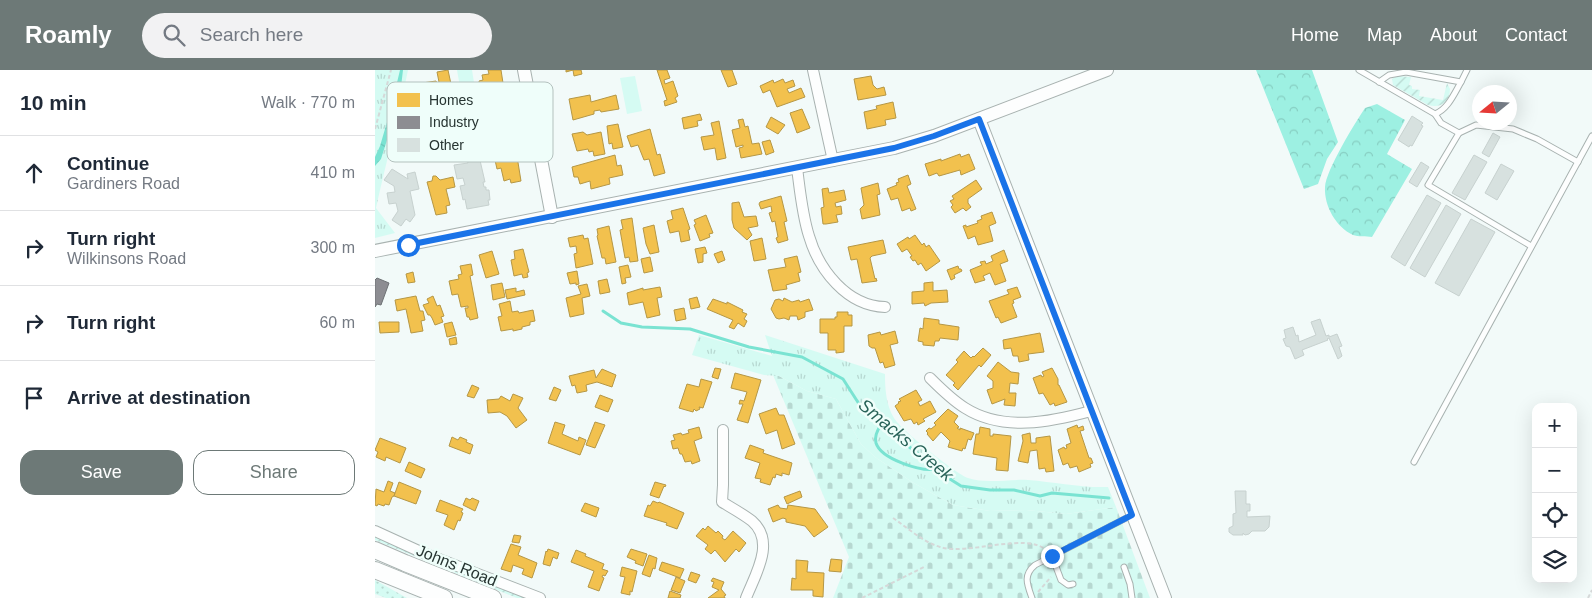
<!DOCTYPE html>
<html lang="en">
<head>
<meta charset="utf-8">
<style>
  :root { --surface:#fff; --page:#f2f2f3; --text:#1f2937; --muted:#747a83; --line:#e0e1e3; --accent:#6d7977 }
  body { margin:0; font-family:Arial,sans-serif; background:var(--page); color:var(--text) }
  .controls { position:absolute; right:15px; bottom:15px; display:grid; overflow:hidden; border-radius:10px; box-shadow:0 5px 20px #0002 }
  .controls button { width:45px; height:45px; display:grid; place-items:center; padding:0; border:0; border-bottom:1px solid var(--line); background:var(--surface); color:var(--text); font:25px sans-serif }
  .compass { position:absolute; left:1097px; top:15px; width:45px; height:45px; border-radius:50%; background:var(--surface); box-shadow:0 5px 20px #0002; rotate:252deg }
  .stop { position:absolute; width:15px; height:15px; margin:-11px; border:4px solid #1a73e8; border-radius:50%; background:#fff }
  .stop.end { background:#1a73e8; border-color:#fff; box-shadow:0 1px 5px #0008 }
  .list { margin:0; padding:0; list-style:none }
  h2 { display:flex; justify-content:space-between; align-items:center; height:65px; margin:0; padding:0 20px; font-size:21px }
  h2 small { font-size:16px; font-weight:400; color:var(--muted) }
  .list li { display:grid; grid-template-columns:32px 1fr auto; gap:15px; align-items:center; box-sizing:border-box; height:75px; padding:0 20px; border-top:1px solid var(--line) }
  .list b { display:block; font-size:19px; white-space:nowrap }
  .list p { margin:0; font-size:16px; white-space:nowrap; color:var(--muted) }
  .list em { font-size:16px; font-style:normal; color:var(--muted) }
  .actions { display:flex; gap:10px; padding:15px 20px }
  .actions a { flex:1; padding:11px 0; border:1px solid var(--accent); border-radius:15px; text-align:center; font-size:18px; color:var(--accent) }
  .actions .main { background:var(--accent); color:#fff }
  .icon { flex:none; width:28px; height:28px; fill:none; stroke:currentColor; stroke-width:2; stroke-linecap:round; stroke-linejoin:round }
  .map { position:relative; flex:none; width:1217px; height:528px; overflow:hidden }
  header { display:flex; align-items:center; gap:30px; box-sizing:border-box; height:70px; padding:0 25px; background:var(--accent); color:#fff }
  header strong { font-size:24px }
  nav { display:flex; gap:28px; margin-inline-start:auto; font-size:18px }
  .search { width:350px; height:45px; background:var(--page); display:flex; align-items:center; gap:12px; box-sizing:border-box; padding:0 18px; border-radius:28px; color:var(--muted); font-size:19px }
  main { display:flex }
  aside { flex:1; background:var(--surface) }
  .map>svg:first-child { display:block }
  .grass { fill:url(#grass-dots) }
  .forest { fill:url(#forest-crowns) }
  .cemetery { fill:url(#cemetery-stones) }
  .park { fill:url(#park-tufts) }
  .garden { fill:url(#garden-furrows) }
  .pitch { fill:#d5fbf3 }
  .water { fill:url(#water-ripples) }
  .homes { fill:#f2c14e; stroke:#b59745 }
  .industry { fill:#8d8d92; stroke:#6e7275 }
  .lines { fill:none; stroke-linecap:round; stroke-linejoin:round }
  .stream { stroke:#7ae3d2; stroke-width:3 }
  .building { fill:#d7e1df; stroke:#c7d1cf }
  .service-casing { stroke:#a8b2b0; stroke-width:7 }
  .minor-casing { stroke:#a8b2b0; stroke-width:12 }
  .tertiary-casing { stroke:#a8b2b0; stroke-width:14 }
  .trunk-casing { stroke:#a8b2b0; stroke-width:18 }
  .path { stroke:#d5d8d8; stroke-width:2; stroke-dasharray:4 2.5; stroke-linecap:butt }
  .service { stroke:#fdfefe; stroke-width:5 }
  .minor { stroke:#fdfefe; stroke-width:10 }
  .tertiary { stroke:#fdfefe; stroke-width:12 }
  .trunk { stroke:#fdfefe; stroke-width:16 }
  .route { stroke:#1a73e8; stroke-width:6 }
  .labels { text-anchor:middle; stroke-width:5; stroke-linejoin:round; paint-order:stroke }
  .street-label { font-size:16px; fill:#263431; stroke:#effefa }
  .water-label { font-size:18px; font-style:italic; fill:#286258; stroke:#effefa }
  .key { fill:#effefa; stroke:#b3c1be; stroke-width:1 }
  .key-label { font-size:14px; fill:#263431 }
</style>
</head>
<body>
<header>
<strong>Roamly</strong>
<div class="search"><svg class="icon" aria-label="search" viewBox="0 0 24 24"><circle cx="10" cy="10" r="6"/><path d="M15 15l6 6"/></svg>Search here</div>
<nav><a>Home</a><a>Map</a><a>About</a><a>Contact</a></nav>
</header>
<main>
<aside>
<h2>10 min<small>Walk · 770 m</small></h2>
<ul class="list">
<li><svg class="icon" aria-label="ahead" viewBox="0 0 24 24"><path d="M12 20V5M6 11l6-6 6 6"/></svg><div><b>Continue</b><p>Gardiners Road</p></div><em>410 m</em></li>
<li><svg class="icon" aria-label="right" viewBox="0 0 24 24"><path d="M7 20v-9h11M14 6l5 5-5 5"/></svg><div><b>Turn right</b><p>Wilkinsons Road</p></div><em>300 m</em></li>
<li><svg class="icon" aria-label="right" viewBox="0 0 24 24"><path d="M7 20v-9h11M14 6l5 5-5 5"/></svg><div><b>Turn right</b></div><em>60 m</em></li>
<li><svg class="icon" aria-label="arrive" viewBox="0 0 24 24"><path d="M6 21V4h12l-3 4 3 4H6"/></svg><div><b>Arrive at destination</b></div></li>
</ul>
<div class="actions"><a class="main">Save</a><a>Share</a></div>
</aside>
<div class="map">
<svg width="1217" height="528" viewBox="0 0 1217 528">
  <defs>
    <pattern id="grass-dots" width="8" height="8" patternUnits="userSpaceOnUse" patternTransform="scale(1.25)"><rect width="8" height="8" fill="#d5fbf3"/><path d="M2 2h.1M6 6h.1" fill="none" stroke="#b7d8d1" stroke-width="1.8" stroke-linecap="round"/></pattern>
    <pattern id="forest-crowns" width="20" height="18" patternUnits="userSpaceOnUse" patternTransform="scale(1.25)"><rect width="20" height="18" fill="#9df0e2"/><path d="M2 6a3 3 0 1 1 6 0M12 15a3 3 0 1 1 6 0" fill="none" stroke="#87cec2"/></pattern>
    <pattern id="cemetery-stones" width="16" height="16" patternUnits="userSpaceOnUse" patternTransform="scale(1.25)"><rect width="16" height="16" fill="#d5fbf3"/><path d="M2 7V4a2 2 0 0 1 4 0v3zM10 15v-3a2 2 0 0 1 4 0v3z" fill="#b7d8d1"/></pattern>
    <pattern id="park-tufts" width="24" height="20" patternUnits="userSpaceOnUse" patternTransform="scale(1.25)"><rect width="24" height="20" fill="#d5fbf3"/><path d="M3 7l-1-3M5 7V3M7 7l1-3M15 17l-1-3M17 17v-4M19 17l1-3" fill="none" stroke="#b7d8d1"/></pattern>
    <pattern id="garden-furrows" width="10" height="10" patternUnits="userSpaceOnUse" patternTransform="scale(1.25)"><rect width="10" height="10" fill="#d5fbf3"/><path d="M-1 1l2-2M0 10L10 0M9 11l2-2" fill="none" stroke="#b7d8d1"/></pattern>
    <pattern id="water-ripples" width="26" height="14" patternUnits="userSpaceOnUse" patternTransform="scale(1.25)"><rect width="26" height="14" fill="#7ae3d2"/><path d="M2 4q2-2 4 0t4 0M15 11q2-2 4 0t4 0" fill="none" stroke="#69c3b5"/></pattern>
  </defs>
  <rect width="100%" height="100%" fill="#f2faf9"/>
  <polygon class="grass" points="0,510 32,528 11,528 0,524"/>
  <g class="forest">
    <polygon points="881,0 937,0 963,72 952,89 943,114 929,119"/>
    <path d="M1002,34L1030,50L1012,84L1037,99L997,167C991,166 983,167 978,165C961,157 949,136 950,117C951,100 980,53 990,38Z"/>
  </g>
  <polygon class="cemetery" points="398,305 404,306 432,321 461,329 486,374 500,387 537,412 578,435 615,441 651,440 691,444 741,437 775,528 458,528 474,487"/>
  <g class="park">
    <path d="M0,0H33C24,46 11,92 1,138L20,163L0,168Z"/>
    <path d="M324,265L397,286L390,265L510,304C510,319 511,335 519,348C526,360 580,403 593,408C611,414 634,409 653,410C680,412 706,418 733,417L741,437L691,444L651,440L615,441L578,435L537,412L500,387L486,374L461,329L432,321L404,306L389,305L317,285Z"/>
  </g>
  <g class="garden">
    <path d="M1022,6L1036,7L1034,15L1037,16V19L1045,20L1044,26L1068,30L1072,13L1075,19C1075,32 1065,39 1053,35L1018,15L1017,9Z"/>
    <polygon points="0,465 156,528 142,528 0,470"/>
  </g>
  <g class="pitch">
    <polygon points="82,0 97,0 102,31 88,34"/>
    <polygon points="260,6 267,41 252,44 245,8"/>
  </g>
  <polygon class="water" points="25,0 28,0 26,17 18,45 18,51 6,89 0,96 0,87 5,76 15,42"/>
  <g class="homes">
    <polygon points="73,0 77,19 66,21 65,16 62,16 66,37 57,39 53,20 49,21 47,13 61,11 62,13 64,12 62,2"/>
    <polygon points="113,0 126,0 128,13 125,13 126,19 109,22 108,17 105,18 104,11 108,10 107,5 114,4"/>
    <polygon points="191,0 206,0 207,4 199,6 198,0 191,2"/>
    <polygon points="282,0 292,0 295,8 289,10 290,14 298,11 303,26 300,28 302,32 290,36 289,31 292,30"/>
    <polygon points="346,0 357,0 362,14 353,17"/>
    <polygon points="496,6 498,15 502,19 509,17 511,25 483,30 479,9"/>
    <polygon points="408,9 410,13 418,10 420,16 412,19 414,23 426,18 430,27 402,37 395,20 388,23 385,16 398,10 399,13"/>
    <polygon points="215,25 216,32 241,25 244,39 226,42 225,40 219,41 219,44 198,50 194,29"/>
    <polygon points="518,32 521,48 510,50 511,55 492,59 489,42 502,39 501,36"/>
    <polygon points="427,39 435,58 422,63 415,43"/>
    <polygon points="325,44 327,50 322,51 323,56 309,59 307,48"/>
    <polygon points="396,47 410,55 403,64 391,57"/>
    <polygon points="368,49 370,57 373,56 377,74 384,73 387,84 366,88 364,78 368,77 368,75 361,77 357,60 365,58 363,50"/>
    <polygon points="344,51 351,88 342,90 340,78 329,80 326,67 339,65 336,53"/>
    <polygon points="243,54 248,77 238,79 237,73 234,74 232,56"/>
    <polygon points="275,59 282,85 285,84 290,103 279,106 274,89 269,90 263,75 256,77 252,66"/>
    <polygon points="208,62 212,65 226,62 230,84 219,86 218,81 214,82 213,79 202,81 197,64"/>
    <polygon points="395,70 399,82 391,85 387,72"/>
    <polygon points="140,74 146,111 136,113 135,109 129,111 126,98 122,99 120,90 126,89 125,87 131,85 129,76"/>
    <polygon points="585,84 586,87 594,84 600,99 586,105 585,100 564,106 562,103 554,106 550,94 566,89 566,91"/>
    <polygon points="240,85 242,96 246,95 248,105 234,108 235,114 216,119 215,111 205,114 203,107 199,107 197,97"/>
    <polygon points="533,105 536,114 532,116 541,139 536,141 535,138 527,141 523,128 516,130 512,119 522,115 521,113 524,112 523,109"/>
    <polygon points="58,106 61,106 65,110 78,107 80,117 71,119 75,135 71,136 72,143 61,145 52,112 57,111"/>
    <polygon points="601,110 607,119 593,129 593,133 596,137 591,141 588,138 580,143 576,137 578,135 575,131 579,129 577,126"/>
    <polygon points="503,113 505,124 502,125 505,145 487,149 485,139 489,135 486,118"/>
    <polygon points="453,118 454,123 469,120 471,130 460,133 461,137 466,136 467,144 461,145 463,152 451,154 448,154 446,138 449,137 447,119"/>
    <polygon points="406,126 412,151 409,152 413,170 403,173 401,168 403,167 400,151 397,152 394,143 397,142 396,136 386,139 384,134 385,132"/>
    <polygon points="364,132 369,147 381,146 383,156 373,158 377,165 372,170 359,158 357,150 357,133"/>
    <polygon points="308,138 315,159 313,160 315,170 306,172 304,161 295,163 292,151 298,149 296,141"/>
    <polygon points="617,142 621,153 614,156 618,171 603,175 600,166 593,169 588,156 591,155 591,157 603,153 602,151 607,149 606,146"/>
    <polygon points="331,145 338,163 334,164 335,167 325,171 319,155 321,154 319,150"/>
    <polygon points="257,148 263,191 255,192 254,187 250,188 245,160 248,159 246,150"/>
    <polygon points="279,155 284,182 275,184 271,174 268,158"/>
    <polygon points="234,156 241,192 231,194 230,188 227,188 222,166 223,165 222,159"/>
    <polygon points="208,165 209,169 213,168 218,194 201,198 199,184 202,183 201,176 195,177 193,168"/>
    <polygon points="540,165 547,175 549,173 551,177 554,175 565,191 551,201 546,193 543,195 540,190 538,191 535,187 537,186 532,179 527,182 522,174 533,167 534,169"/>
    <polygon points="387,168 391,189 379,191 375,171"/>
    <polygon points="508,170 511,183 497,186 495,188 500,209 501,208 502,211 487,213 482,189 476,190 473,177"/>
    <polygon points="330,177 332,183 328,184 328,192 323,193 320,179"/>
    <polygon points="148,179 154,202 152,203 153,207 148,208 147,204 139,206 136,190 140,189 139,181"/>
    <polygon points="629,180 633,191 625,194 631,211 620,215 615,203 608,206 610,210 600,213 595,200 607,195 605,192 610,191 611,194 618,191 616,186"/>
    <polygon points="117,181 124,204 111,208 104,185"/>
    <polygon points="347,181 350,190 343,193 339,184"/>
    <polygon points="422,186 426,202 423,203 425,211 411,215 412,219 398,221 393,200 411,197 409,189"/>
    <polygon points="275,187 278,201 269,203 266,189"/>
    <polygon points="96,194 98,205 95,206 103,248 95,250 94,247 92,247 90,238 93,238 93,236 86,237 83,224 77,225 74,211 84,209 83,205 87,204 85,196"/>
    <polygon points="253,195 256,207 250,208 251,213 247,214 244,197"/>
    <polygon points="583,196 584,199 586,199 587,201 579,205 580,208 576,210 572,200"/>
    <polygon points="202,201 204,214 201,215 201,213 195,214 192,203"/>
    <polygon points="38,202 40,212 33,213 31,204"/>
    <polygon points="232,209 235,222 225,224 223,211"/>
    <polygon points="558,212 558,221 572,220 573,232 556,233 550,236 549,233 537,234 537,222 549,221 549,213"/>
    <polygon points="127,213 130,227 118,230 116,215"/>
    <polygon points="212,214 215,226 207,228 209,244 195,247 191,228 206,224 203,216"/>
    <polygon points="285,217 287,227 282,228 285,245 272,248 268,232 254,235 252,223 268,218 268,220"/>
    <polygon points="642,217 646,227 638,230 639,233 637,234 642,247 626,253 623,247 621,248 614,231 634,224 632,220"/>
    <polygon points="141,218 141,222 149,220 150,225 132,229 130,220"/>
    <polygon points="41,226 45,241 48,241 50,250 46,251 48,261 36,263 31,239 22,241 20,230"/>
    <polygon points="58,226 62,236 65,235 69,246 66,247 68,252 60,255 57,248 55,245 53,245 48,235 54,233 52,229"/>
    <polygon points="322,227 325,237 316,239 314,229"/>
    <polygon points="409,228 417,232 424,230 425,232 434,229 438,240 430,242 430,247 423,250 422,246 415,246 414,250 409,248 404,249 401,248 396,239 400,230 404,229 408,231"/>
    <polygon points="338,229 352,234 352,232 368,240 367,242 372,244 369,249 372,251 369,257 363,253 359,259 354,257 358,250 332,239"/>
    <polygon points="135,231 137,242 143,241 144,243 158,240 160,251 155,252 155,255 147,257 147,259 138,261 138,259 126,261 123,247 127,246 124,234"/>
    <polygon points="309,238 311,249 301,251 299,240"/>
    <polygon points="462,242 473,242 473,245 477,245 477,256 469,256 469,282 461,283 461,280 453,280 453,263 445,263 445,249 460,249 460,247 462,247"/>
    <polygon points="549,248 564,250 564,254 584,257 583,270 565,268 564,271 560,271 559,276 548,275 548,272 543,271 545,258 548,259"/>
    <polygon points="4,252 24,252 24,262 5,263"/>
    <polygon points="77,252 81,265 72,267 69,254"/>
    <polygon points="520,261 523,273 515,275 520,295 510,298 508,292 505,293 500,278 497,278 494,276 493,265 505,262 506,265"/>
    <polygon points="665,263 669,282 653,284 654,290 644,292 643,286 638,286 636,278 629,279 628,270"/>
    <polygon points="81,267 82,274 75,275 74,269"/>
    <polygon points="608,278 616,285 606,297 604,295 583,320 578,315 580,313 571,305 583,292 581,290 589,281 596,288 598,286 599,287"/>
    <polygon points="623,292 636,302 644,303 643,314 635,313 634,323 641,323 640,336 629,335 630,329 617,334 612,320 618,318 618,311 612,306"/>
    <polygon points="340,298 346,299 343,309 337,307"/>
    <polygon points="677,298 683,309 683,315 684,315 692,332 680,336 679,333 675,335 668,323 664,324 658,308 666,305 667,307 669,306 667,302"/>
    <polygon points="227,299 241,305 237,317 222,312 211,315 212,321 202,323 200,315 197,316 194,306 219,300 221,308"/>
    <polygon points="360,303 386,310 373,353 362,350 368,334 364,334 365,330 369,331 372,322 356,318"/>
    <polygon points="326,309 337,312 328,338 324,337 325,339 321,341 319,339 318,342 304,338 312,314 324,317"/>
    <polygon points="97,315 104,318 99,328 92,326"/>
    <polygon points="179,317 186,320 181,331 174,329"/>
    <polygon points="541,320 547,330 543,332 545,336 555,331 561,342 548,349 550,351 543,355 542,352 539,354 536,349 529,351 520,336 524,333 523,332 526,331 524,329"/>
    <polygon points="138,324 148,328 143,338 152,350 141,358 132,346 125,342 113,343 112,330 124,329 126,326 135,331"/>
    <polygon points="225,325 238,330 233,342 220,337"/>
    <polygon points="401,338 404,345 409,345 420,374 407,379 402,360 391,364 384,344"/>
    <polygon points="573,339 583,346 579,352 584,357 582,358 585,360 585,358 599,363 596,370 593,369 590,379 588,378 587,381 573,377 575,371 566,362 558,371 552,364 553,363 551,361 554,358 556,359 561,355 559,353"/>
    <polygon points="180,352 190,355 187,364 203,371 204,367 211,370 205,385 173,373"/>
    <polygon points="220,352 230,355 220,378 211,375"/>
    <polygon points="702,355 703,358 708,356 709,360 705,361 714,388 716,388 718,393 715,394 716,397 704,402 702,396 695,398 693,393 688,395 683,380 689,377 690,379 692,378 691,375 696,373 692,359"/>
    <polygon points="324,357 327,368 319,371 325,391 317,394 316,391 310,392 307,384 305,384 303,378 298,379 296,371 300,370 298,365 306,363 307,365 314,363 313,360"/>
    <polygon points="605,357 615,359 615,366 618,366 618,364 636,366 633,401 621,400 622,388 598,384 601,364 604,364"/>
    <polygon points="655,363 656,373 661,373 661,368 675,366 679,401 671,402 670,398 664,399 662,380 655,381 653,393 643,391 648,371 647,365"/>
    <polygon points="77,367 83,370 85,367 92,370 91,372 98,375 95,384 74,376"/>
    <polygon points="5,368 31,378 25,393 11,387 10,391 1,387 3,382 0,380"/>
    <polygon points="375,375 389,380 388,383 417,393 414,405 407,403 407,406 401,404 400,408 398,407 395,415 385,412 386,409 380,408 385,393 370,388"/>
    <polygon points="34,392 50,399 46,408 30,401"/>
    <polygon points="13,411 18,413 15,421 20,423 19,426 17,427 14,435 10,434 9,436 3,434 2,436 0,435 1,419 9,422"/>
    <polygon points="24,412 46,421 41,434 19,426"/>
    <polygon points="280,412 291,415 290,417 289,416 284,428 275,425"/>
    <polygon points="425,421 427,427 412,434 409,427"/>
    <polygon points="91,428 95,430 97,428 104,431 100,441 88,435"/>
    <polygon points="65,430 88,439 86,442 88,443 85,451 83,450 79,460 69,455 73,445 61,441"/>
    <polygon points="278,431 283,433 284,432 309,443 302,459 291,455 292,453 269,446 273,435 275,436"/>
    <polygon points="210,433 224,438 221,447 206,441"/>
    <polygon points="403,435 405,438 412,439 413,435 440,439 453,457 439,467 430,456 411,452 411,449 408,448 398,452 393,439"/>
    <polygon points="333,456 341,463 343,461 348,466 347,468 350,470 358,461 371,473 364,482 361,479 350,492 340,480 336,484 330,479 333,475 321,466 328,458 330,460"/>
    <polygon points="139,465 146,466 144,473 137,472"/>
    <polygon points="136,474 146,477 143,485 162,493 157,508 147,504 149,499 138,495 136,502 126,499"/>
    <polygon points="173,479 184,483 182,489 178,487 175,496 168,494 171,481 172,482"/>
    <polygon points="256,479 272,484 268,496 260,493 261,491 252,487"/>
    <polygon points="201,480 211,484 210,486 229,494 227,499 233,501 230,506 228,505 227,507 229,508 224,521 213,517 219,501 196,492"/>
    <polygon points="274,485 282,488 280,499 278,498 275,507 267,504"/>
    <polygon points="456,489 467,490 466,502 454,501"/>
    <polygon points="421,490 433,491 432,502 449,503 448,527 438,526 438,520 416,520 417,508 421,509"/>
    <polygon points="287,492 309,499 305,508 284,500"/>
    <polygon points="247,497 262,501 257,522 255,521 255,525 246,523 250,507 245,506"/>
    <polygon points="316,502 325,505 321,513 313,510"/>
    <polygon points="301,507 310,511 305,523 296,520"/>
    <polygon points="338,508 349,512 346,519 351,525 349,526 350,528 333,528 344,520 337,517 339,512 336,511"/>
    <polygon points="295,521 306,525 305,528 293,528"/>
  </g>
  <polygon class="industry" points="2,208 14,213 6,235 2,234 0,237 0,210"/>
  <g class="lines">
    <g class="stream">
      <polyline points="228,241 246,253 267,257 315,259 374,277 427,287 468,309 486,337 567,404 586,416 615,420 639,420 665,426 677,423 734,428"/>
      <path d="M506,354C503,360 499,366 501,373C506,389 546,402 561,399"/>
    </g>
  </g>
  <g class="building">
    <polygon points="1037,46 1048,53 1046,55 1048,56 1037,76 1035,75 1034,77 1023,70"/>
    <polygon points="1118,63 1125,67 1114,87 1107,83"/>
    <polygon points="1099,85 1112,92 1090,130 1077,123"/>
    <polygon points="104,86 110,112 108,112 109,117 111,117 111,120 114,120 115,130 113,130 114,135 92,139 90,129 88,130 85,116 90,115 88,108 82,109 79,95 93,93 92,88"/>
    <polygon points="1046,92 1054,97 1042,117 1034,112"/>
    <polygon points="1126,94 1139,101 1122,130 1110,123"/>
    <polygon points="17,99 33,109 32,104 40,102 44,119 35,121 40,145 35,152 31,149 26,156 17,150 23,141 21,133 14,134 12,123 20,122 19,116 9,110"/>
    <polygon points="1052,125 1066,133 1030,196 1016,187"/>
    <polygon points="1071,135 1086,144 1050,207 1035,198"/>
    <polygon points="1096,149 1120,162 1084,226 1060,213"/>
    <polygon points="945,249 951,266 954,265 954,267 962,264 967,276 964,277 967,286 963,289 954,268 952,269 953,270 927,280 929,285 920,289 915,277 911,276 908,269 911,268 909,260 918,257 921,266 923,265 924,272 941,265 936,252"/>
    <polygon points="860,421 871,421 871,434 875,434 875,441 872,441 872,447 895,446 894,457 890,461 877,461 874,464 870,465 868,463 868,465 858,465 854,462 854,458 858,456 858,444 861,443"/>
  </g>
  <g class="lines">
    <g class="service-casing">
      <g id="service">
        <polyline points="984,0 1060,44 1066,53 1084,63 1101,55 1138,59 1162,69 1203,92"/>
        <path d="M1004,12L1014,5L1031,2L1086,12C1079,24 1073,39 1060,44"/>
        <polyline points="1086,12 1092,0"/>
        <polyline points="1084,63 1053,115 1156,176"/>
        <polyline points="1039,392 1217,66"/>
        <polyline points="677,486 686,510 693,515 698,514"/>
        <polyline points="749,497 755,514 757,528"/>
        <path d="M657,528C652,514 648,505 660,495L757,445"/>
      </g>
    </g>
    <g class="minor-casing">
      <g id="minor">
        <polyline points="438,0 458,91"/>
        <path d="M422,98C425,120 427,144 434,166C444,200 472,236 510,237"/>
        <path d="M555,308C566,319 577,330 590,338C628,362 676,352 716,341"/>
        <path d="M348,360V415L347,432C357,438 368,444 377,451C401,472 380,505 371,528"/>
        <polyline points="0,461 46,482 165,528"/>
      </g>
    </g>
    <g class="tertiary-casing">
      <g id="tertiary">
        <polyline points="149,0 177,147"/>
        <polyline points="604,49 790,528"/>
        <polyline points="0,181 519,78 559,66 732,0"/>
      </g>
    </g>
    <g class="trunk-casing">
      <g id="trunk">
        <polyline points="0,480 30,493 118,528"/>
        <polyline points="0,500 69,528"/>
      </g>
    </g>
    <g class="path">
      <polyline points="0,59 16,0"/>
      <path d="M518,448C533,458 548,472 565,477C592,486 653,461 672,481"/>
      <polyline points="663,522 676,507"/>
      <polyline points="487,528 551,496"/>
      <polyline points="1213,528 1217,520"/>
    </g>
    <use href="#service" class="service"/>
    <use href="#minor" class="minor"/>
    <use href="#tertiary" class="tertiary"/>
    <use href="#trunk" class="trunk"/>
  </g>
  <g class="lines">
    <polyline class="route" points="33,175 519,78 559,66 604,49 757,445 677,486"/>
  </g>
  <g class="labels">
    <g class="street-label">
      <text transform="translate(82 495) rotate(22)" y="6">Johns Road</text>
    </g>
    <g class="water-label">
      <text transform="translate(531 370) rotate(40)" y="6">Smacks Creek</text>
    </g>
  </g>
  <rect x="12" y="12" width="166" height="80" rx="8" class="key"/>
  <rect x="22" y="23" width="23" height="14" fill="#f2c14e"/>
  <rect x="22" y="46" width="23" height="13" fill="#8d8d92"/>
  <rect x="22" y="68" width="23" height="14" fill="#d7e1df"/>
  <g class="key-label">
    <text x="54" y="35">Homes</text>
    <text x="54" y="57">Industry</text>
    <text x="54" y="80">Other</text>
  </g>
</svg>
<div class="controls">
<button>+</button>
<button>−</button>
<button><svg class="icon" aria-label="locate" viewBox="0 0 24 24"><circle cx="12" cy="12" r="6"/><path d="M12 2v4M12 18v4M2 12h4M18 12h4"/></svg></button>
<button><svg class="icon" aria-label="layers" viewBox="0 0 24 24"><path d="M12 4l9 5-9 5-9-5zM3 14l9 5 9-5"/></svg></button>
</div>
<svg class="compass" viewBox="-18 -18 36 36"><path d="M0-13l5 13h-10z" fill="#e53935"/><path d="M0 13l5-13h-10z" fill="#747a83"/></svg>
<div class="stop" style="left:33px;top:175px"></div>
<div class="stop end" style="left:677px;top:486px"></div>
</div>
</main>
</body>
</html>
